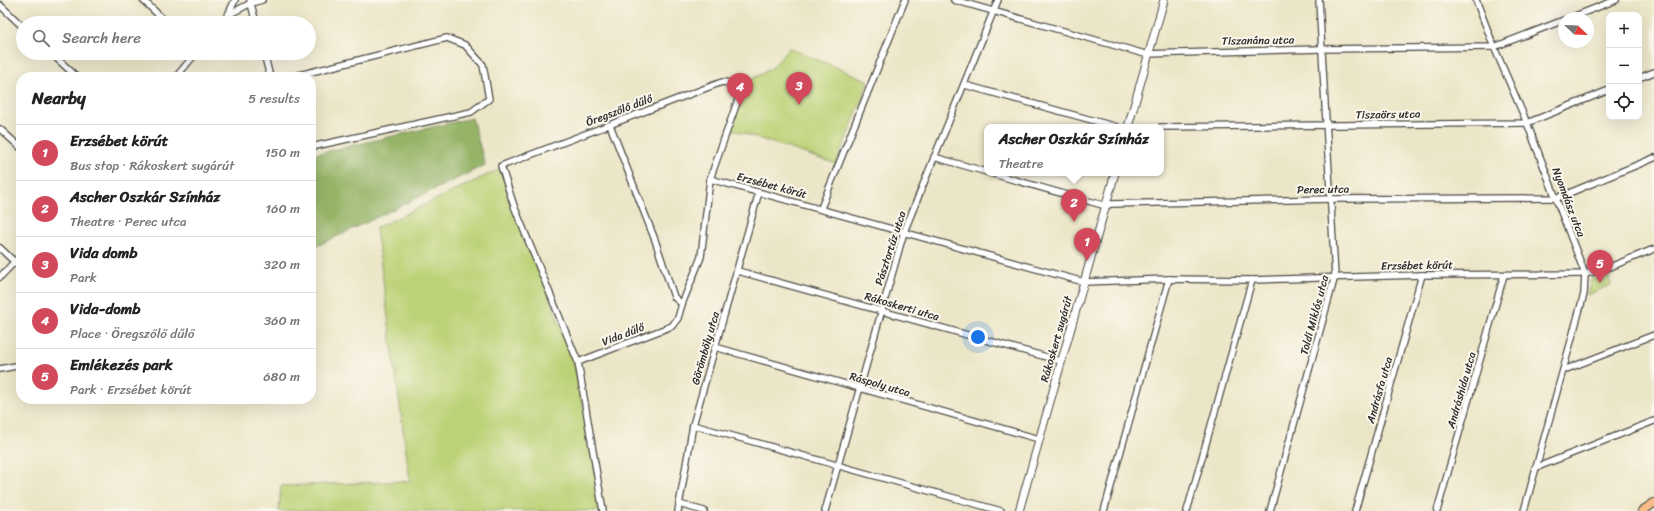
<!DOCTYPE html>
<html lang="en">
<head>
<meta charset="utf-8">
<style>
  :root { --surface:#fff; --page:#f6f6f6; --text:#222; --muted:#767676; --line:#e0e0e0; --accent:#d1495b }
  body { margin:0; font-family:Sriracha,sans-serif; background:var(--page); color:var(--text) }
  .controls { position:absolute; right:12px; top:12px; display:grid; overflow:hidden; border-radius:8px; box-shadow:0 4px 16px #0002 }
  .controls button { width:36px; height:36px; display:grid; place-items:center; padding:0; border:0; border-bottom:1px solid var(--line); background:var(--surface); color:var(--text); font:20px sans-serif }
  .compass { position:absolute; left:1558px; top:12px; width:36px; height:36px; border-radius:50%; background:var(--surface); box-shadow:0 4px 16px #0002; rotate:113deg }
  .you { position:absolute; left:978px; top:337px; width:14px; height:14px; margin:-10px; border:3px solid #fff; border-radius:50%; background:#1a73e8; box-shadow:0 0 0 6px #1a73e833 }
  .badge { display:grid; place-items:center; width:26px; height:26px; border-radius:50%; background:var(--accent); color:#fff; font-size:13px; font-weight:700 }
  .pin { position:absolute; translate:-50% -33px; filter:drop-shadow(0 1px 2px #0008) }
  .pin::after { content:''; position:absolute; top:21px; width:14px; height:12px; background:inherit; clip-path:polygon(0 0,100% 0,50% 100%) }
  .popup { position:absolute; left:984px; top:124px; width:180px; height:52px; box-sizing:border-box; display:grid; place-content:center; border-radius:8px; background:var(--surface); filter:drop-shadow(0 1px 3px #0005); font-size:13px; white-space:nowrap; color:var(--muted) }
  .popup b { font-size:15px; color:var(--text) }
  .popup::after { content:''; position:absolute; left:50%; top:100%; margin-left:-8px; border:8px solid transparent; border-top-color:var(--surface) }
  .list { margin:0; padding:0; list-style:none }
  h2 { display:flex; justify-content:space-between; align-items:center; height:52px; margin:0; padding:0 16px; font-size:17px }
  h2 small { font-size:13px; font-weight:400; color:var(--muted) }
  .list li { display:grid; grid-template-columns:26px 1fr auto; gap:12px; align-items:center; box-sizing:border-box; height:56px; padding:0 16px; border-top:1px solid var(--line) }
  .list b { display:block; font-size:15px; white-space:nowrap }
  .list p { margin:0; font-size:13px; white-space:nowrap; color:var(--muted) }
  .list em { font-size:13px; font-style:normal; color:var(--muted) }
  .icon { flex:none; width:22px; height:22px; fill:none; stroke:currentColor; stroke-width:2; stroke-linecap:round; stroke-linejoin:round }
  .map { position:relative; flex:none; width:1654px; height:511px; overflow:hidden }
  .search { position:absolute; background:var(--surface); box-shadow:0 4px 16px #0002; left:16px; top:16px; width:300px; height:44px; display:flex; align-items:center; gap:10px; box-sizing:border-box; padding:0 14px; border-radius:22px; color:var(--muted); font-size:15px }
  .panel { position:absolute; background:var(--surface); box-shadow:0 4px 16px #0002; left:16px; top:72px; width:300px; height:332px; border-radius:16px }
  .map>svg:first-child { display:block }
  .green { fill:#bcd276; stroke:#747e50 }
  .forest { fill:#95b467; stroke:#607049 }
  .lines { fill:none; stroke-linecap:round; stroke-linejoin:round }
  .minor-casing { stroke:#484743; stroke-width:8 }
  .tertiary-casing { stroke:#484743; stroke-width:9 }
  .primary-casing { stroke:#484743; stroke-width:10 }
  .minor { stroke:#fff; stroke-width:5.5 }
  .tertiary { stroke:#fff; stroke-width:7 }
  .primary { stroke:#f8bd88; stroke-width:8 }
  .labels { text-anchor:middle; stroke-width:4; stroke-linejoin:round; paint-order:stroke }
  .street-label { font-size:11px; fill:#2b2b2b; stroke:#fbf7ec }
</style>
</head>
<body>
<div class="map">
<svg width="1654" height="511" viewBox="0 0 1654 511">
  <rect width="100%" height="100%" fill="#fbf7ec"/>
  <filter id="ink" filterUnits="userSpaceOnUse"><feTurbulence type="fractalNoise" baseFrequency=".025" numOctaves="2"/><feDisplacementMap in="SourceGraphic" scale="8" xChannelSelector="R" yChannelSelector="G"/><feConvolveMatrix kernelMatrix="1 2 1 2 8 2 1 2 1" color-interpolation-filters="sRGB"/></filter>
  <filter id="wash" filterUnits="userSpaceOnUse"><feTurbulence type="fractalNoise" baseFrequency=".012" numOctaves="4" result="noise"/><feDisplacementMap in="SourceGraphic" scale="16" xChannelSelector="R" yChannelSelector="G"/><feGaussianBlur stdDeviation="0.9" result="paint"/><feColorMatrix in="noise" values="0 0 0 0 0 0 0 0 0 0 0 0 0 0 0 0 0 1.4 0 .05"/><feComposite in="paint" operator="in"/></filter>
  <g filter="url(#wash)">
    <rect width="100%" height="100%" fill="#ece6c8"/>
    <g class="green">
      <polygon points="789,48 869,81 836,164 731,129 747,82 772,68"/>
      <polygon points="500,169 573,358 595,467 602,511 279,511 281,486 410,481 376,228"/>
      <polygon points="1603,273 1608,275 1611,285 1587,295 1592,277"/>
    </g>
    <polygon class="forest" points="472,118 485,165 315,247 311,229 311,155"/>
  </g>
  <g filter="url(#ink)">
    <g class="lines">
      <g class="minor-casing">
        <g id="minor">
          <polyline points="143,0 167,23"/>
          <polyline points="250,0 256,23"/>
          <polyline points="954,0 1145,54 1321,49 1494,47 1564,20"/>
          <polyline points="1476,0 1494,47 1527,123 1585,274 1584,294 1524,511"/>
          <polyline points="0,5 23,27"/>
          <polyline points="228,15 251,3 262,0"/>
          <polyline points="1570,18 1616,0"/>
          <polyline points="222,23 228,15 235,0"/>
          <polyline points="51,53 77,77"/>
          <polyline points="264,53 270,77"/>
          <polyline points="176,77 196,53"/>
          <polyline points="291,77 447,38 465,45 483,65 489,99 471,112 311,147"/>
          <polyline points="1639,78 1654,72"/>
          <polyline points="965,85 1117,127"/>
          <polyline points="610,125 655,240 674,297 682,304"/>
          <polyline points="1161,127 1527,123 1609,90"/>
          <polyline points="0,129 21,148"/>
          <polyline points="934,157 987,172"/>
          <polyline points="990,173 1106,206 1111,204 1331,199 1557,198 1654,158"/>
          <polyline points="710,179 1084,282 1169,279 1252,280 1422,275 1585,274 1610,267 1654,249"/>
          <polyline points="821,208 905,0"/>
          <polyline points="0,248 21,268"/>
          <polyline points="738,271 1061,361"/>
          <polyline points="0,277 21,255"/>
          <polyline points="715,347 1039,439"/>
          <path d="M578,362L672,326L678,318L682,304L701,257L710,179L740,94C737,85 731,82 722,82L501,166L514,206L578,362L603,511"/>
          <polyline points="0,369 21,365"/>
          <polyline points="1564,370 1654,335"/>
          <polyline points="693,425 1001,511"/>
          <polyline points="1535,468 1654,421"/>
          <polyline points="679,504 704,511"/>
          <polyline points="678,511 693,425 759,192"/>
          <polyline points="825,511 904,232 998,0"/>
          <polyline points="1104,511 1169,279"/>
          <polyline points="1187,511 1252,280"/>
          <polyline points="1270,511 1335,276 1319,0"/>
          <polyline points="1355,511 1422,275"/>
          <polyline points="1437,511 1504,275"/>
        </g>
      </g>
      <g class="tertiary-casing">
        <g id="tertiary">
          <polyline points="1128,127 1164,0"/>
          <polyline points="1019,511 1115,173"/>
        </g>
      </g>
      <g class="primary-casing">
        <polyline id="primary" points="1642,511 1654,503"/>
      </g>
      <use href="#minor" class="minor"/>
      <use href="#tertiary" class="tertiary"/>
      <use href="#primary" class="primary"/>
    </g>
  </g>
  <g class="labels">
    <g class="street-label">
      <text transform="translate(1258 40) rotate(-1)" y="4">Tiszanána utca</text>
      <text transform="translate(619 110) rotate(-21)" y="4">Öregszőlő dűlő</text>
      <text transform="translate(1388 114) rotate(-1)" y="4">Tiszaörs utca</text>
      <text transform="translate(772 185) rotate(15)" y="4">Erzsébet körút</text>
      <text transform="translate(1323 189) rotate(-1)" y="4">Perec utca</text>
      <text transform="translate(1569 202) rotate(69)" y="4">Nyomdász utca</text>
      <text transform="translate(890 248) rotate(-72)" y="4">Pásztortűz utca</text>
      <text transform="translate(1417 265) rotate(-1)" y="4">Erzsébet körút</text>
      <text transform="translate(902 306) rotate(16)" y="4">Rákoskerti utca</text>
      <text transform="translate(1314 315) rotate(-75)" y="4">Toldi Miklós utca</text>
      <text transform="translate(623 334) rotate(-21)" y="4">Vida dűlő</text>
      <text transform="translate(1056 339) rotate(-74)" y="4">Rákoskert sugárút</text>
      <text transform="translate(705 348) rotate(-74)" y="4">Görömböly utca</text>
      <text transform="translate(880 384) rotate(16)" y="4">Ráspoly utca</text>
      <text transform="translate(1379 390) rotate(-74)" y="4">Andrásfa utca</text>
      <text transform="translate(1461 390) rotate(-74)" y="4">Andráshida utca</text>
    </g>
  </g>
</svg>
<div class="controls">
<button>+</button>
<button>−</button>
<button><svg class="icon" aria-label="locate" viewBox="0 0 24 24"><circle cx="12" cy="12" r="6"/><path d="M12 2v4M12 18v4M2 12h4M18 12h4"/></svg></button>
</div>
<svg class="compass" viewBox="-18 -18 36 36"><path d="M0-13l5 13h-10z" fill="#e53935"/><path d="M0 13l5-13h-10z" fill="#767676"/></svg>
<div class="you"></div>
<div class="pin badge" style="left:1087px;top:261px">1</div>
<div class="pin badge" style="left:1074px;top:222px">2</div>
<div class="popup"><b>Ascher Oszkár Színház</b>Theatre</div>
<div class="pin badge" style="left:799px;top:105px">3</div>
<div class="pin badge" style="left:740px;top:106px">4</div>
<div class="pin badge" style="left:1600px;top:283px">5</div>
<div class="search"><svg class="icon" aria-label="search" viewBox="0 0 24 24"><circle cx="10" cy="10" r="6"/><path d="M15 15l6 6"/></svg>Search here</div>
<section class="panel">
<h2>Nearby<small>5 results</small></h2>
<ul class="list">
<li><span class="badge">1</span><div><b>Erzsébet körút</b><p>Bus stop · Rákoskert sugárút</p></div><em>150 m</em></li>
<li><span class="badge">2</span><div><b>Ascher Oszkár Színház</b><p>Theatre · Perec utca</p></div><em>160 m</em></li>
<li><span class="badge">3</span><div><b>Vida domb</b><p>Park</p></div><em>320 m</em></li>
<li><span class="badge">4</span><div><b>Vida-domb</b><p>Place · Öregszőlő dűlő</p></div><em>360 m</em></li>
<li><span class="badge">5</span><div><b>Emlékezés park</b><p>Park · Erzsébet körút</p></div><em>680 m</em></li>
</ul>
</section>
</div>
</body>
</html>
